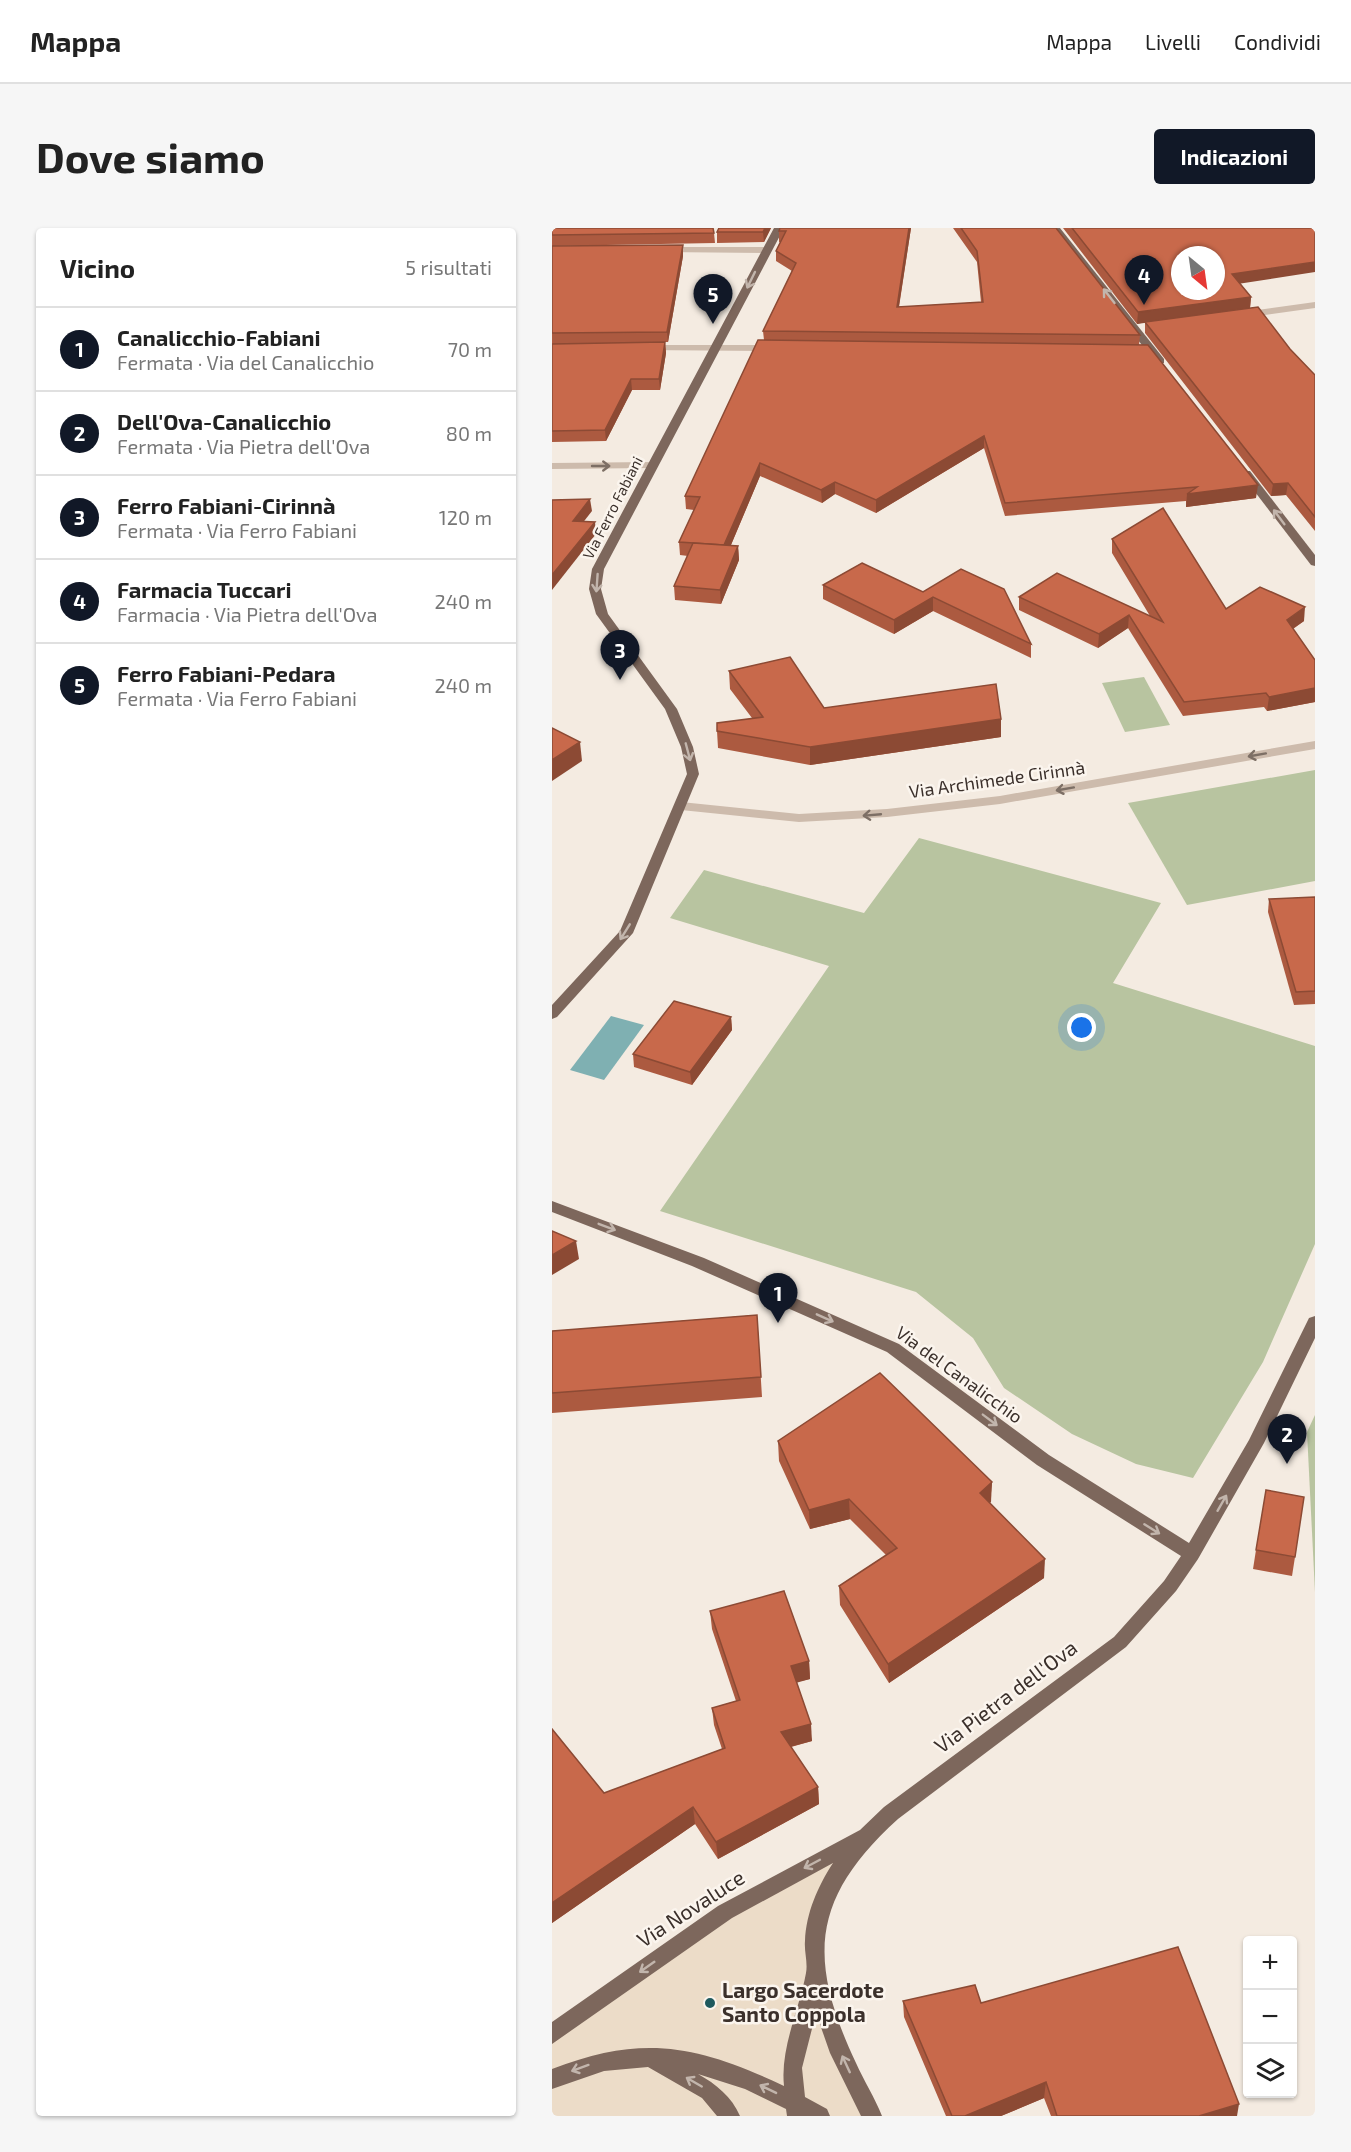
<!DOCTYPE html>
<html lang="it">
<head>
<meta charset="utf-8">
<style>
  :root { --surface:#fff; --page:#f6f6f6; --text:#222; --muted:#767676; --line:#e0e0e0; --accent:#111827 }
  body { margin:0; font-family:"Exo 2",sans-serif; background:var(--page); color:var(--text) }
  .controls { position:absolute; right:18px; bottom:18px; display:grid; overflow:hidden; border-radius:6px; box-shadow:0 2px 4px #0004 }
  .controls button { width:54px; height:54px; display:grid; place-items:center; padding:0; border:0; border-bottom:2px solid var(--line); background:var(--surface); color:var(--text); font:30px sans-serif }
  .compass { position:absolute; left:619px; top:18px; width:54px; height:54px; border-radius:50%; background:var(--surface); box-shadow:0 2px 4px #0004; rotate:151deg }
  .you { position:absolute; left:530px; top:800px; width:21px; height:21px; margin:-15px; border:4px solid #fff; border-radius:50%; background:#1a73e8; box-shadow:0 0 0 9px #1a73e833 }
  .badge { display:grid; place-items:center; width:39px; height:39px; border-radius:50%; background:var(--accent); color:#fff; font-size:20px; font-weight:700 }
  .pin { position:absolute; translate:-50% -50px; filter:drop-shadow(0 2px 3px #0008) }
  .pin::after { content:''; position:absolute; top:32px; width:21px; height:18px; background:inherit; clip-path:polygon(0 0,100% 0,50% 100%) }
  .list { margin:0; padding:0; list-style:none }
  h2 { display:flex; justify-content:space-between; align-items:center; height:78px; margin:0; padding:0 24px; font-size:26px }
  h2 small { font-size:20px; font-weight:400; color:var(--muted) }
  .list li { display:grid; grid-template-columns:39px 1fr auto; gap:18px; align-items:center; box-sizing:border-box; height:84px; padding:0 24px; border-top:2px solid var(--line) }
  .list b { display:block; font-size:22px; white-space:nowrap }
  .list p { margin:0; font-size:20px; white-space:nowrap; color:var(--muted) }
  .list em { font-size:20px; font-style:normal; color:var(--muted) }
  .icon { flex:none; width:33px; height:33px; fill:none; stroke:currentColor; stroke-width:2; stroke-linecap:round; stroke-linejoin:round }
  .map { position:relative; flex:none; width:763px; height:1888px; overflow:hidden; border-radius:6px }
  header { display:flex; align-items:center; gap:36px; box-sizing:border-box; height:84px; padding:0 30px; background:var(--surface); border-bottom:2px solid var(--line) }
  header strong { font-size:28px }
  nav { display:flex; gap:33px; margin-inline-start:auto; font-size:21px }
  .intro { display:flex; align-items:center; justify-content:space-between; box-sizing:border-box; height:144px; padding:0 36px }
  h1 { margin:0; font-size:42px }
  .button { padding:15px 27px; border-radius:6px; background:var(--accent); color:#fff; font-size:21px; font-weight:700 }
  main { display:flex; gap:36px; padding:0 36px }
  aside { flex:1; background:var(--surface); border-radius:6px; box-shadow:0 2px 4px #0004 }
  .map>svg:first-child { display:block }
  .green { fill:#b8c4a0 }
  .plaza { fill:#ecdcc8 }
  .water { fill:#7fb0b2 }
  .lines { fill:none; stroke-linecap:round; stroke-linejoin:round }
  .minor { fill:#cdbbac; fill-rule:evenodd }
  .major { fill:#7d675c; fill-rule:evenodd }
  .wall { fill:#ac5a40 }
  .shaded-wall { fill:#8c4a34 }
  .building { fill:#c8694b; stroke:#8c4a34; stroke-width:1.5; fill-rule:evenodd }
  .oneway { stroke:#c2b5ac }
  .oneway2 { stroke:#7d6f65 }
  .poi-dot { fill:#1f5a5e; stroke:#fbf5ee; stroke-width:2 }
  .labels { text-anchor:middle; stroke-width:5; stroke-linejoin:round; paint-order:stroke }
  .far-street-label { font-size:15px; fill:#3b302b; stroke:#fbf5ee }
  .street-label { font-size:18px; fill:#3b302b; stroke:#fbf5ee }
  .near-street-label { font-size:21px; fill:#3b302b; stroke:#fbf5ee }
  .near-poi-label { font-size:21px; font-weight:bold; fill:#3b302b; stroke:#fbf5ee; text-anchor:start }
</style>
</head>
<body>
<header>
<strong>Mappa</strong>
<nav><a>Mappa</a><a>Livelli</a><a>Condividi</a></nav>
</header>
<div class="intro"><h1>Dove siamo</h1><a class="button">Indicazioni</a></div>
<main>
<aside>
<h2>Vicino<small>5 risultati</small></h2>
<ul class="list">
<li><span class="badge">1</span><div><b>Canalicchio-Fabiani</b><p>Fermata · Via del Canalicchio</p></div><em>70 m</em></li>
<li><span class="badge">2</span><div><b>Dell'Ova-Canalicchio</b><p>Fermata · Via Pietra dell'Ova</p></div><em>80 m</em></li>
<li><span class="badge">3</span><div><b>Ferro Fabiani-Cirinnà</b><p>Fermata · Via Ferro Fabiani</p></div><em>120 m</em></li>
<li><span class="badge">4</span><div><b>Farmacia Tuccari</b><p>Farmacia · Via Pietra dell'Ova</p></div><em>240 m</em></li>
<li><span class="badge">5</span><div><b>Ferro Fabiani-Pedara</b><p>Fermata · Via Ferro Fabiani</p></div><em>240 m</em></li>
</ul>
</aside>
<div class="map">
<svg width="763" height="1888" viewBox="0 0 763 1888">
  <rect width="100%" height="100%" fill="#f4ebe1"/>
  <g class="green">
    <polygon points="592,449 618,497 573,504 550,455"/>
    <polygon points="763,542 763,653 635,677 576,575"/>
    <polygon points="367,610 609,675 561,755 763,818 763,1016 711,1134 641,1250 584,1236 520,1206 452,1160 421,1110 364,1064 108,983 277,738 118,690 152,642 312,685"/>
    <polygon points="763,1187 763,1364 755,1204"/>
  </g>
  <polygon class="plaza" points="312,1609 283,1648 264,1744 320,1888 0,1888 0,1806 173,1684"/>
  <polygon class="water" points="59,788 92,797 52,852 18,842"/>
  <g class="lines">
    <g class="minor">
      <polygon points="112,19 214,19 219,22 214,25 109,24 107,22"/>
      <polygon points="763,74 763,80 691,90 686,87 691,84"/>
      <polygon points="93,117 222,117 227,120 222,123 90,122 88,120"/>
      <polygon points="0,235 99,234 104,237 99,240 0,241"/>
      <polygon points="763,513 763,521 448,576 335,589 247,594 129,582 123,578 129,574 247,586 335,581 448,568"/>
    </g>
    <g class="major">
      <polygon points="222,0 232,0 52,341 49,361 56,386 125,481 141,519 147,546 81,705 5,789 0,791 0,777 68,703 135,546 129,519 113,481 44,386 37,361 40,341"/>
      <polygon points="498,0 508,0 612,131 612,135 604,135"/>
      <polygon points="690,243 698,243 763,327 763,338 759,337 690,247"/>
      <path d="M0,973L152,1030L347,1116L497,1227L637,1315L697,1212L757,1090L763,1088V1110L712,1215L646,1331L624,1363L574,1419L346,1591C259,1670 255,1731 304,1835C312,1853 323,1870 330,1888H309L278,1825L264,1785L250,1840L253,1869L275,1881L278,1888H235L234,1881L193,1861L146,1846C164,1856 180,1869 188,1888H165L150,1870L96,1839L52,1843L0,1861V1841C91,1806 145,1817 232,1858C228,1820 247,1783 254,1745C256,1735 252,1723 253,1713C254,1685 266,1658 281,1635L180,1690L0,1816V1794L166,1678L308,1602L332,1579L562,1409L612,1353L629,1328L485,1237L335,1124L140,1038L0,984Z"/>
    </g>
  </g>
  <g class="wall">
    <polygon points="0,0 162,5 163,15 0,18"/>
    <polygon points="219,0 212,14 165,15 165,4"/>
    <polygon points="228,0 359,0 347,79 429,74 425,34 401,0 504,0 588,107 587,117 704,270 634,279 634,273 453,288 432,220 324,285 283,266 270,275 208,248 179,317 186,318 187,332 169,376 123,372 122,358 136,328 128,327 127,314 142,282 134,281 133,268 212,112 211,103 240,43 224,33 224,23 228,14 227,14 227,3"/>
    <polygon points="511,0 763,0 688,55 699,69 698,80 763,147 763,303 734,267 719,268 593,105 593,94 585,96"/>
    <polygon points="131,17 131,28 116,114 113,114 114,125 108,162 80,162 54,213 0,214 0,18"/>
    <polygon points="560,311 674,381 752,393 741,401 763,432 763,474 715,483 712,479 631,488 576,400 546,420 467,382 467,369 598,388 560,325"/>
    <polygon points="310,335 479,416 479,430 381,383 342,406 271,371 271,357"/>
    <polygon points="177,443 272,480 449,491 449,509 258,537 166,520 165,503 200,490 178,461"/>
    <polygon points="763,669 763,776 742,777 716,684 717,671"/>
    <polygon points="179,789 180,802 140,857 82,839 81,826"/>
    <polygon points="205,1087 210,1169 0,1185 0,1103"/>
    <polygon points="226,1213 440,1254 438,1275 492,1350 337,1455 288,1377 287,1358 334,1327 298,1291 258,1301 227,1233"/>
    <polygon points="704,1322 743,1329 740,1348 701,1341"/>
    <polygon points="158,1383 257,1433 258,1451 244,1454 260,1513 239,1519 266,1559 267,1576 166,1631 143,1596 0,1695 0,1501 52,1565 170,1521 162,1497 160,1480 184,1473 160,1401"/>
    <polygon points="351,1773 429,1775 685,1888 499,1888 492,1870 449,1888 394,1888 352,1789"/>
  </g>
  <g class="shaded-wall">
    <polygon points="213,0 219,0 212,14 211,4"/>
    <polygon points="357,0 359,0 345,90 345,79"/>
    <polygon points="131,17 131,28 116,114 115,104"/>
    <polygon points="763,34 763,44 679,57 680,46"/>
    <polygon points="699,69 698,80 585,96 586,84"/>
    <polygon points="113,114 114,125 108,162 107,151"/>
    <polygon points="79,151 80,162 54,213 53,202"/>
    <polygon points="432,208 432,220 324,285 324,272"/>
    <polygon points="208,235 208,248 173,331 172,318"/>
    <polygon points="283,254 283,266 270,275 269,262"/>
    <polygon points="736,255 734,267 719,268 721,256"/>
    <polygon points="706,257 704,270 634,279 635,266"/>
    <polygon points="38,271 40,283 22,306 21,293"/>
    <polygon points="43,294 44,306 0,362 0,347"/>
    <polygon points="186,318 187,332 169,376 168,362"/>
    <polygon points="381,369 381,383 342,406 342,392"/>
    <polygon points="753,379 752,393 733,406 735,392"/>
    <polygon points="577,387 576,400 546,420 547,406"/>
    <polygon points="763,460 763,474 715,483 717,469"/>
    <polygon points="449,491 449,509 258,537 258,519"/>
    <polygon points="28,514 30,533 0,553 0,532"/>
    <polygon points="179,789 180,802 140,857 138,844"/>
    <polygon points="24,1013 27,1031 0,1047 0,1027"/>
    <polygon points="440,1254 439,1274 428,1284 428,1265"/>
    <polygon points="297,1271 298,1291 258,1301 257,1282"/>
    <polygon points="493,1331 492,1350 337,1455 336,1436"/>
    <polygon points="257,1433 258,1451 240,1456 239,1438"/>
    <polygon points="259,1496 260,1513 230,1521 229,1504"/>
    <polygon points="266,1559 267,1576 166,1631 164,1614"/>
    <polygon points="141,1579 143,1596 0,1695 0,1675"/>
    <polygon points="494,1854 492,1870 449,1888 413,1888"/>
    <polygon points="687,1876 685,1888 647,1888"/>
  </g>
  <g class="building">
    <polygon points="0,0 161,0 162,5 0,7"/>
    <polygon points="167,0 213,0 211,4 165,4"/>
    <polygon points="228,0 357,0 345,79 431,74 425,23 409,0 504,0 588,107 211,103 244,35 224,23 234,3 227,3"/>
    <path d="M520,0H763V34L680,46L699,69L586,84ZM628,27H664V63H628Z"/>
    <polygon points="131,17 115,104 0,105 0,18"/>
    <polygon points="706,79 738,121 763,147 763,289 736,255 721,256 593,94"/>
    <polygon points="206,112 596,117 706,257 635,266 645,259 453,275 432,208 324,272 283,254 269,262 208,235 172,317 127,314 148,269 133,268"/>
    <polygon points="113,114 107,151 79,151 53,202 0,203 0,116"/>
    <polygon points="38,271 21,293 43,294 0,347 0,272"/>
    <polygon points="611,280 674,381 708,359 753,379 735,392 763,432 763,460 717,469 714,465 632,474 577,387 547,406 467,369 505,345 611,394 560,311"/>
    <polygon points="141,315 186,318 168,362 122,358"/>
    <polygon points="310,335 371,364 409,341 452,361 479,416 381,369 342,392 271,357"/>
    <polygon points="238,429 272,480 444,456 449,491 258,519 165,503 165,495 211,489 177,443"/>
    <polygon points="0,500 28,514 0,532"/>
    <polygon points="763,669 763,763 744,764 717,671"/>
    <polygon points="122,773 179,789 138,844 81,826"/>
    <polygon points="0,1003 24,1013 0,1027"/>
    <polygon points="205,1087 209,1149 0,1165 0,1103"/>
    <polygon points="328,1145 440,1254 428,1265 493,1331 336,1436 287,1358 345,1320 297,1271 257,1282 226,1213"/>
    <polygon points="714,1262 752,1269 743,1329 704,1322"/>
    <polygon points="232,1363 257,1433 239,1438 259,1496 229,1504 266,1559 164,1614 141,1579 0,1675 0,1501 52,1565 173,1520 160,1480 188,1472 158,1383"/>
    <polygon points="626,1719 687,1876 647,1888 505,1888 494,1854 413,1888 400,1888 351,1773 423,1757 429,1775"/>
  </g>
  <defs><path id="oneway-shaft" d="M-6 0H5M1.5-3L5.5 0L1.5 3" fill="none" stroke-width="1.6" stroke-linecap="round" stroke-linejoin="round" transform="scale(1.5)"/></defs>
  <g class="oneway">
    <use href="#oneway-shaft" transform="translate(199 52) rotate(116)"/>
    <use href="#oneway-shaft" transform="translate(557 68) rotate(-128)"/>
    <use href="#oneway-shaft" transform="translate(727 289) rotate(-127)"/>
    <use href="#oneway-shaft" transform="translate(45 355) rotate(94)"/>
    <use href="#oneway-shaft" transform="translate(136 524) rotate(75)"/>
    <use href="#oneway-shaft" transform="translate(73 704) rotate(122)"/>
    <use href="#oneway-shaft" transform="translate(55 999) rotate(21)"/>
    <use href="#oneway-shaft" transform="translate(273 1090) rotate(24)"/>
    <use href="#oneway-shaft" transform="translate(438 1192) rotate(37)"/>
    <use href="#oneway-shaft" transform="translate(670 1275) rotate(-60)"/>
    <use href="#oneway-shaft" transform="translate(600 1301) rotate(32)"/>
    <use href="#oneway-shaft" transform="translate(260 1636) rotate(152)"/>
    <use href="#oneway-shaft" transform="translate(95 1739) rotate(145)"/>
    <use href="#oneway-shaft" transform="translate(294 1836) rotate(-115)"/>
    <use href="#oneway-shaft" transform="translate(28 1840) rotate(160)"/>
    <use href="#oneway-shaft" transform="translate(142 1854) rotate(-150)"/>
    <use href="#oneway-shaft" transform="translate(216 1861) rotate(-154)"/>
  </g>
  <g class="oneway2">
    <use href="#oneway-shaft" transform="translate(49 238)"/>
    <use href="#oneway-shaft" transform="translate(705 527) rotate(170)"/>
    <use href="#oneway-shaft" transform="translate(513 561) rotate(170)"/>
    <use href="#oneway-shaft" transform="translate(320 587) rotate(175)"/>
  </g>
  <circle class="poi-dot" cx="158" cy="1775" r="6"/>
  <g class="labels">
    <g class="far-street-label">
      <text transform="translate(61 280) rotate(-63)" y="5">Via Ferro Fabiani</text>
    </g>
    <g class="street-label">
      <text transform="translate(445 552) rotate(-8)" y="6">Via Archimede Cirinnà</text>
      <text transform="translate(407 1147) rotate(36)" y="6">Via del Canalicchio</text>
    </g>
    <g class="near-street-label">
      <text transform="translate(454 1469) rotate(-37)" y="7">Via Pietra dell'Ova</text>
      <text transform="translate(139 1681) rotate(-33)" y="7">Via Novaluce</text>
    </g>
    <g class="near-poi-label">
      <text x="170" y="1770">Largo Sacerdote<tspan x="170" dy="24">Santo Coppola</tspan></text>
    </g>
  </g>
</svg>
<div class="controls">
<button>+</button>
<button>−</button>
<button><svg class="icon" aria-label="layers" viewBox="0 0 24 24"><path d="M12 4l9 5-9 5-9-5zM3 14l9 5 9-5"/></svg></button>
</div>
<svg class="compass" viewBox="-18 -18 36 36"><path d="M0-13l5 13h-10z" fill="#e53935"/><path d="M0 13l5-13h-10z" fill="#767676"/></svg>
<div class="you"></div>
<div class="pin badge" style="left:226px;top:1095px">1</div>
<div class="pin badge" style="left:735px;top:1236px">2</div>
<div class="pin badge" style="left:68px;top:452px">3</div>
<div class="pin badge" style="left:592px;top:77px">4</div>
<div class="pin badge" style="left:161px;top:96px">5</div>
</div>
</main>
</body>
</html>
